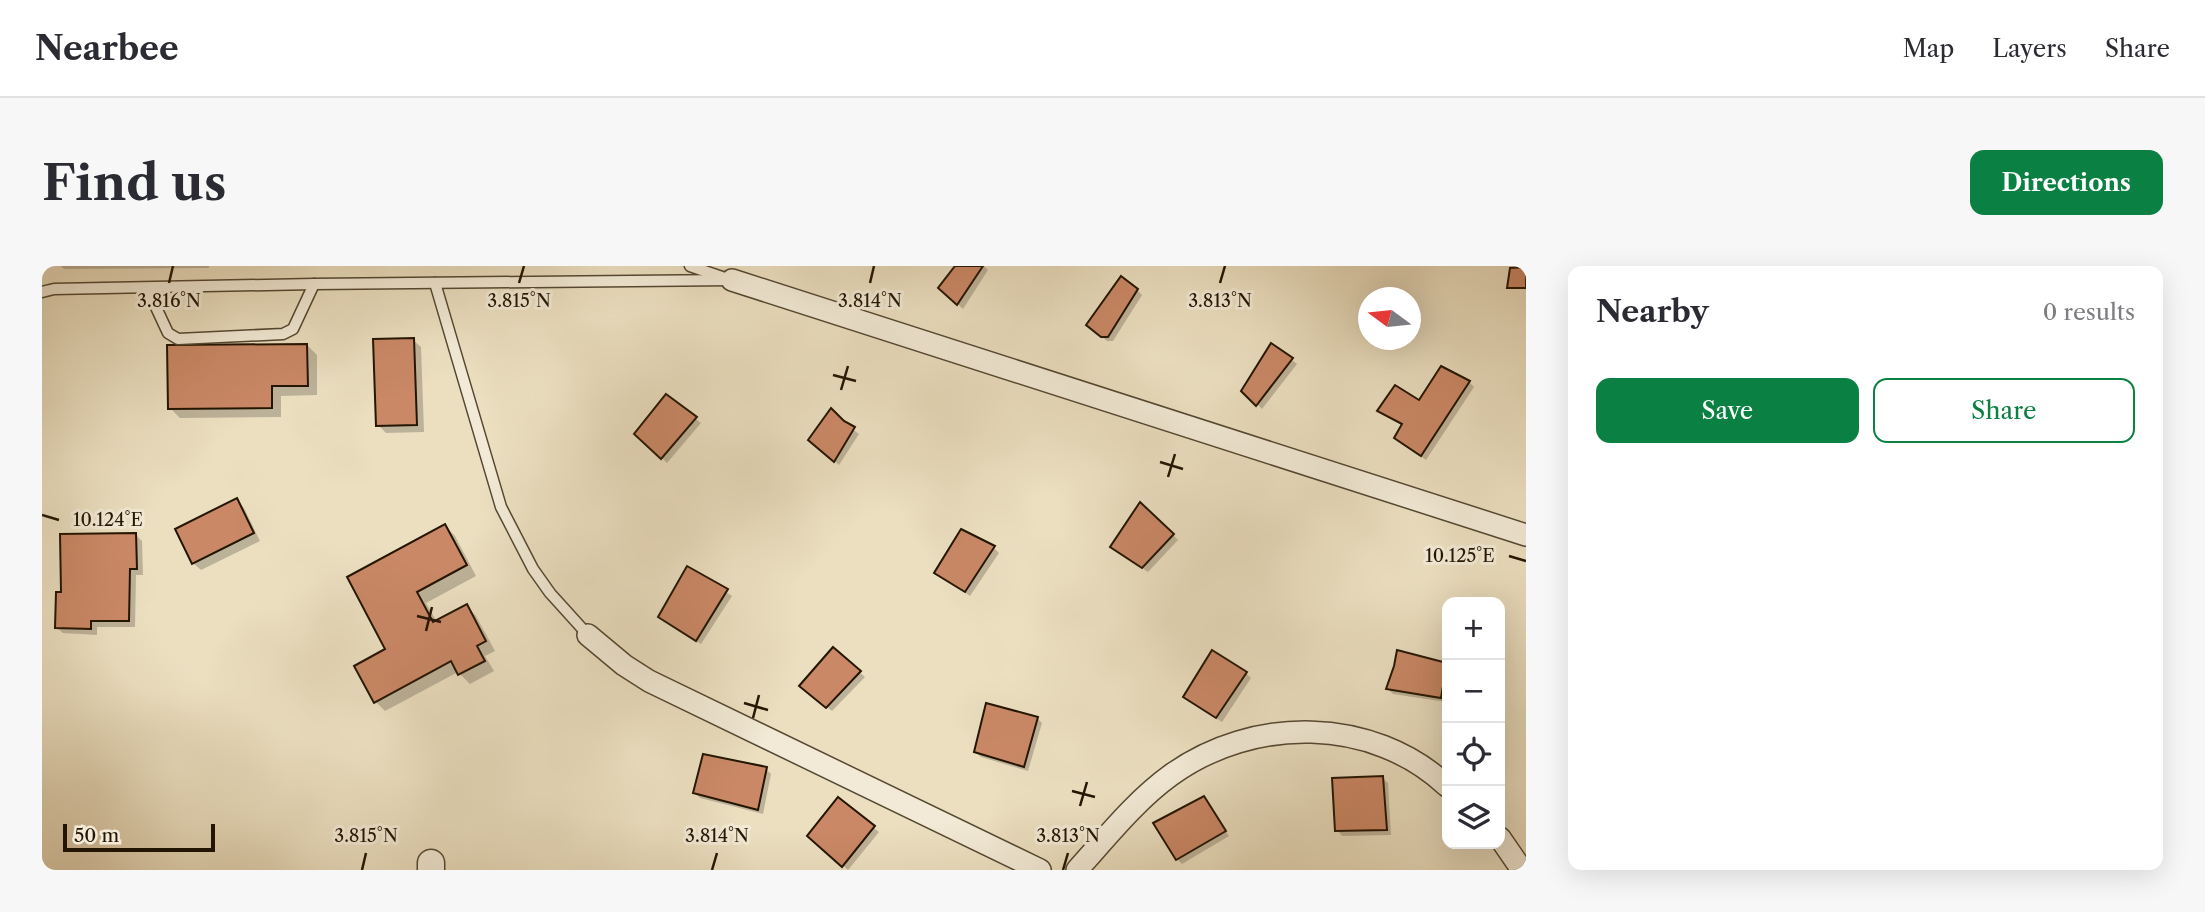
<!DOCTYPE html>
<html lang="en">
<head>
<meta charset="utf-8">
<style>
  :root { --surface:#fff; --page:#f7f7f7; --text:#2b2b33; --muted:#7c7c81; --line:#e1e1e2; --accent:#0b8043 }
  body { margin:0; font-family:"Libre Caslon Text",serif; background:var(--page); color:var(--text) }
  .controls { position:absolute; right:21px; bottom:21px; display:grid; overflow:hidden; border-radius:14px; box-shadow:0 7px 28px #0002 }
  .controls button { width:63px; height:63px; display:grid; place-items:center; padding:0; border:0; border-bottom:2px solid var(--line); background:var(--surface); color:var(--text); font:35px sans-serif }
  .compass { position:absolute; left:1316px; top:21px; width:63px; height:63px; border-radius:50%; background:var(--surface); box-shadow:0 7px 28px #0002; rotate:285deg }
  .scale { position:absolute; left:21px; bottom:18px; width:152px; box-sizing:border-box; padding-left:7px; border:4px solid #231503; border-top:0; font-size:19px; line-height:24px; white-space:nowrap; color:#231503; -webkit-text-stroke:5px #f2ead6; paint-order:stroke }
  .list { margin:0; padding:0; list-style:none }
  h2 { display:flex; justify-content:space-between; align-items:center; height:91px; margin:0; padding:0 28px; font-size:30px }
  h2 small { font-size:23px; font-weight:400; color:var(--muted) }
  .actions { display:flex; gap:14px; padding:21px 28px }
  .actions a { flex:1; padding:16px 0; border:2px solid var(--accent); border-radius:14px; text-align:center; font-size:24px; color:var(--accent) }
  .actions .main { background:var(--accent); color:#fff }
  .icon { flex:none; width:38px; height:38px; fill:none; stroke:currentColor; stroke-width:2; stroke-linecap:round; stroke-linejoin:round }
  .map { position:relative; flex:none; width:1484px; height:604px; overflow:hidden; border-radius:14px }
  header { display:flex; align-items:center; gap:42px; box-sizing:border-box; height:98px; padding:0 35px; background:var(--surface); border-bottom:2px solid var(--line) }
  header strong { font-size:33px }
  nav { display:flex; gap:38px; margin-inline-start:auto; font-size:24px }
  .intro { display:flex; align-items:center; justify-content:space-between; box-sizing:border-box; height:168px; padding:0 42px }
  h1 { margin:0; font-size:49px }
  .button { padding:18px 32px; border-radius:14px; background:var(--accent); color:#fff; font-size:24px; font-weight:700 }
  main { display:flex; gap:42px; padding:0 42px }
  aside { flex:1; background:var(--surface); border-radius:14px; box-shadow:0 7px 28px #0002 }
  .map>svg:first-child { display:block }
  .shadow { fill:#0003 }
  .building { fill:#ca8866; stroke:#231503; stroke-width:2 }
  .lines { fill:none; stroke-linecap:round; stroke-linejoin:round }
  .service-casing { stroke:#554832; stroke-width:13 }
  .minor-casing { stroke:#554832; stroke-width:24 }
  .tertiary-casing { stroke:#554832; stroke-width:29 }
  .service { stroke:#f2ead6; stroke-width:10 }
  .minor { stroke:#f2ead6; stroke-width:21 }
  .tertiary { stroke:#f2ead6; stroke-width:26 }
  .ticks { fill:none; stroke:#231503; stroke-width:2.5 }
  .ticks-label { font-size:18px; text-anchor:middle; fill:#231503; stroke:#f2ead6; stroke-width:6; stroke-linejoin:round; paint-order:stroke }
</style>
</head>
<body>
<header>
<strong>Nearbee</strong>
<nav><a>Map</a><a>Layers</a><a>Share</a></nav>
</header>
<div class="intro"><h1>Find us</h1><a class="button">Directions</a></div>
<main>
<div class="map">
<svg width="1484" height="604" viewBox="0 0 1484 604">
  <rect width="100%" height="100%" fill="#ebdfc0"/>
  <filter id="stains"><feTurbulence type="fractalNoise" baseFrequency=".00286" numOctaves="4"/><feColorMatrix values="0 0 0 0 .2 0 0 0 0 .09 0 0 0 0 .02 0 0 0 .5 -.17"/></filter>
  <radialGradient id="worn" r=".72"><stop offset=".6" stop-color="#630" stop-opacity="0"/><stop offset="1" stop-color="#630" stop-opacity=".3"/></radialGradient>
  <g class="shadow">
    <polygon points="19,0 167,0 167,2 22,3"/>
    <polygon points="915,0 942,0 946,4 921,43 898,22"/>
    <polygon points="1095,24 1100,29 1071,75 1065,75 1052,64"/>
    <polygon points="371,74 379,81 382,166 344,167 336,159"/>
    <polygon points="265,79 275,89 275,129 239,130 239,151 138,152 128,142"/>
    <polygon points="1230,79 1255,98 1220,143 1202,125"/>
    <polygon points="1399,102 1427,116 1432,121 1384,194 1359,176 1362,160 1337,145 1377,136"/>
    <polygon points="625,131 659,157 625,197 594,168"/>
    <polygon points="802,157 817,168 797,199 773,179"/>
    <polygon points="195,234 202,242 218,275 159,304 151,297"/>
    <polygon points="1099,238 1136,274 1106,306 1070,281"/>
    <polygon points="403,260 413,270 434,310 384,337 395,356 425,340 434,350 453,385 443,390 452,405 428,418 416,406 343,445 333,435 345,384"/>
    <polygon points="94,269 100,275 101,309 94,309 93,361 55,361 55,369 21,367 14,361"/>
    <polygon points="952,282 957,287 928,330 894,307"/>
    <polygon points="645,302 690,330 659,378 618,351"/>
    <polygon points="791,384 823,411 790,445 764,425"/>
    <polygon points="1404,398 1404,436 1351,428 1346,423"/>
    <polygon points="1204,407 1209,412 1180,456 1148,435"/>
    <polygon points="995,452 1000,457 986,505 939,491 934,486"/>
    <polygon points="724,503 729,508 721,548 658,532 653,527"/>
    <polygon points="1340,512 1346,517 1349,569 1300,570 1295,564"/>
    <polygon points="1162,533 1187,570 1140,598 1135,593"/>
    <polygon points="832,562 837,566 806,604 767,570"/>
  </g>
  <g class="building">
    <polygon points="913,0 941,0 915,39 896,22"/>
    <polygon points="1484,1 1484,22 1465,22 1468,2"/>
    <polygon points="1079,10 1096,23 1066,71 1059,71 1044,59"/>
    <polygon points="372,72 375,159 334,160 331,73"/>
    <polygon points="1229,77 1251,92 1214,140 1199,125"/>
    <polygon points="265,78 266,120 230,120 230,142 126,143 125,79"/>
    <polygon points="1399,100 1428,115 1379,190 1352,172 1360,158 1335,145 1353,119 1377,134"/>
    <polygon points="624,128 655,151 619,193 592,168"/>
    <polygon points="789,142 802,155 813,161 792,196 766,174"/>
    <polygon points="195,232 212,267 150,298 133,263"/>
    <polygon points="1098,236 1132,268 1100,302 1068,281"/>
    <polygon points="403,258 425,299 375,326 391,356 425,338 444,375 435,380 443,395 416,409 409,395 332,437 312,400 343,383 305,311"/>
    <polygon points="919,263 953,280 923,326 892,307"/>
    <polygon points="94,267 95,303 88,303 87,355 49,355 49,363 13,362 14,326 19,326 18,268"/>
    <polygon points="645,300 686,323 654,375 616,351"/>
    <polygon points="791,381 819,405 784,442 757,420"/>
    <polygon points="1170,384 1205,406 1174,452 1141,431"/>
    <polygon points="1355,384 1405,397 1399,432 1344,423 1352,400"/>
    <polygon points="944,437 996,451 982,501 932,486"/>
    <polygon points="661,488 725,501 716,544 651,527"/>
    <polygon points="1341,510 1345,564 1293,565 1290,512"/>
    <polygon points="1162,530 1184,565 1134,594 1111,557"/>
    <polygon points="796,531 833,560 800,601 765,570"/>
  </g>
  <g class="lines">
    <g class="service-casing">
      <g id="service">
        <polyline points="648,0 680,11"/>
        <polyline points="393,17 459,241 491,303 508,327 546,369"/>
        <polyline points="105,22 126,67 136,73 241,68 251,63 272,18"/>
        <polyline points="0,26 12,23 272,18 690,14"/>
      </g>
    </g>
    <g class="minor-casing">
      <g id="minor">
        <polyline points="690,14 1484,269"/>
        <polyline points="546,369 582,399 607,415 998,604"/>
        <polyline points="1458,572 1480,604"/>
        <path d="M1035,604C1064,572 1093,535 1129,509C1211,450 1330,450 1405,520"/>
      </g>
    </g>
    <g class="tertiary-casing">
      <polyline id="tertiary" points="389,597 389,604"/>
    </g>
    <use href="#service" class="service"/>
    <use href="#minor" class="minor"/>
    <use href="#tertiary" class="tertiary"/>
  </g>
  <path class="ticks" d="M127,17L131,0M477,17L482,0M828,17L832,0M1178,17L1183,0M791,109L814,115M799,124L806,100M1118,196L1141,203M1126,211L1133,188M0,249L17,254M1467,290L1484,295M375,350L399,356M384,365L390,341M702,437L726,444M711,452L717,429M1030,525L1053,531M1038,540L1045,516M320,604L324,587M670,604L675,587M1021,604L1026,587"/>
  <g class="ticks-label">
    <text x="127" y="41">3.816°N</text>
    <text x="477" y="41">3.815°N</text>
    <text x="828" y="41">3.814°N</text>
    <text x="1178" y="41">3.813°N</text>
    <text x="66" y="260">10.124°E</text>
    <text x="1418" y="296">10.125°E</text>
    <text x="324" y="576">3.815°N</text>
    <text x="675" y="576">3.814°N</text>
    <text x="1026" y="576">3.813°N</text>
  </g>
  <rect width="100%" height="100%" filter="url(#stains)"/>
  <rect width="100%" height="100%" fill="url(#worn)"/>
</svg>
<div class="controls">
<button>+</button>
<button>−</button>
<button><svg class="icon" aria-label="locate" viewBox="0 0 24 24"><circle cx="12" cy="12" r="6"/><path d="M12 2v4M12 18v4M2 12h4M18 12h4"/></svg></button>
<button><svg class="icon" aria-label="layers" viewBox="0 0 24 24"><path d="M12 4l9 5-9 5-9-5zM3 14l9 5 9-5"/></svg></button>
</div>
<svg class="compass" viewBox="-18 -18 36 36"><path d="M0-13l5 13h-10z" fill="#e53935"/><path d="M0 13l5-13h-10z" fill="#7c7c81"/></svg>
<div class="scale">50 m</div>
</div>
<aside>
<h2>Nearby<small>0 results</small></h2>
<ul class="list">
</ul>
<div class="actions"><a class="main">Save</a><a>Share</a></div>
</aside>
</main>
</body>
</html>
